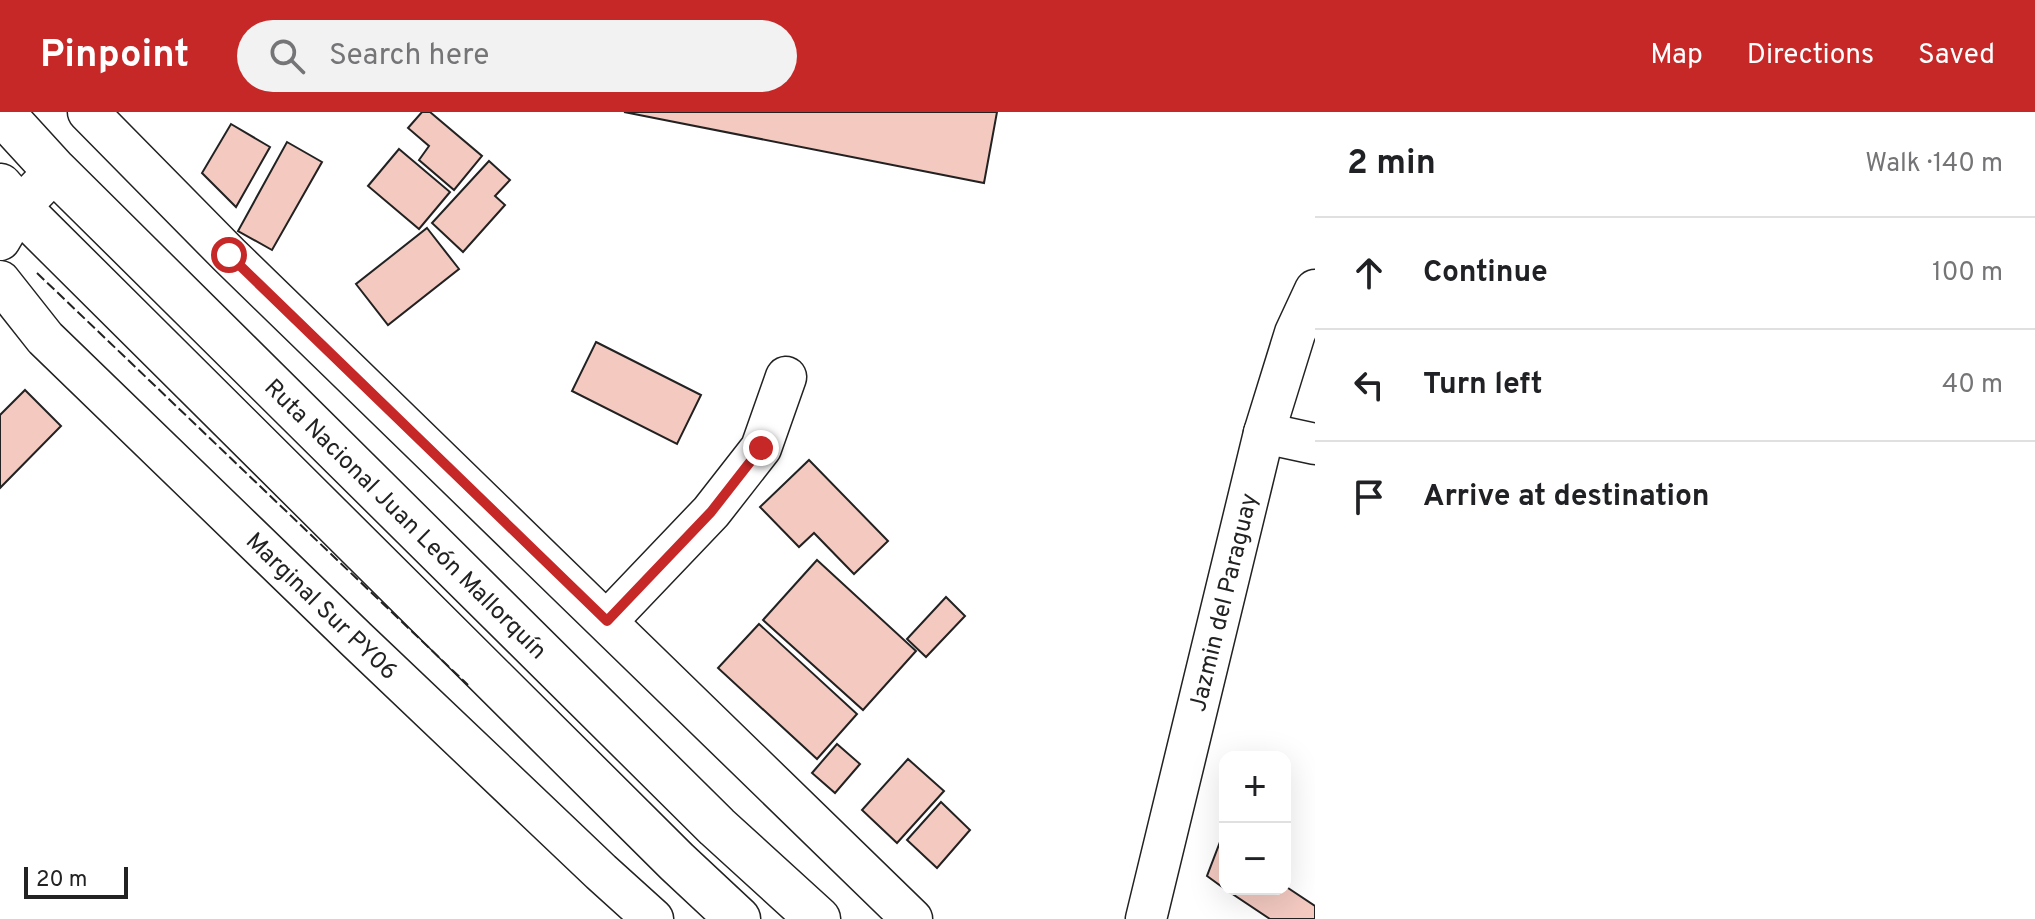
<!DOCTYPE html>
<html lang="en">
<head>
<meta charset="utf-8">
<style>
  :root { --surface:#fff; --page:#f2f2f2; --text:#202124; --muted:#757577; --line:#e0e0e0; --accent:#c62828 }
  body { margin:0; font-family:Overpass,sans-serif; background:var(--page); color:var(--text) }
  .controls { position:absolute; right:24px; bottom:24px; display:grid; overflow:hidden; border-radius:16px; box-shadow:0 8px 32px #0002 }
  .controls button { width:72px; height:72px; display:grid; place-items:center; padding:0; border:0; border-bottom:2px solid var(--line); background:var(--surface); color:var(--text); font:40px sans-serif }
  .scale { position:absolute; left:24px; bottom:20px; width:104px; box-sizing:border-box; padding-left:8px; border:4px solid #222; border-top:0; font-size:22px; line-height:28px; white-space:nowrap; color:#222; -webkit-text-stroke:6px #fff; paint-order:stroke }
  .stop { position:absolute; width:24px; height:24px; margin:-18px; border:6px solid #c62828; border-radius:50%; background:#fff }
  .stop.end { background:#c62828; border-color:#fff; box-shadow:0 2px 8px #0008 }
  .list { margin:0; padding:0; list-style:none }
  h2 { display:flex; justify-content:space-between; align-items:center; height:104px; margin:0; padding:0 32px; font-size:34px }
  h2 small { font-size:26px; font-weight:400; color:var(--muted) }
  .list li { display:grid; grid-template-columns:52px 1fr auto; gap:24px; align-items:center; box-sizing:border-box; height:112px; padding:0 32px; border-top:2px solid var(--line) }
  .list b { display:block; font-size:30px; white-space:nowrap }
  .list em { font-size:26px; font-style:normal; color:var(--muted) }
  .icon { flex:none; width:44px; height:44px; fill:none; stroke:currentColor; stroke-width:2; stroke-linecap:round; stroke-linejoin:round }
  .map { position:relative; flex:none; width:1315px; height:807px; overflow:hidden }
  header { display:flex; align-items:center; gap:48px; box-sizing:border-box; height:112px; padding:0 40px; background:var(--accent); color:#fff }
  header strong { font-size:38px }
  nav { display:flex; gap:44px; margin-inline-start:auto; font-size:28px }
  .search { width:560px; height:72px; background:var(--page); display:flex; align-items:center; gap:20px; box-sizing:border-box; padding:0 28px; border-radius:44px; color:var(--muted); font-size:30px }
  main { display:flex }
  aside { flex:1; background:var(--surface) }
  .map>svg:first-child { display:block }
  .building { fill:#f3c9c0; stroke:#222; stroke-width:2 }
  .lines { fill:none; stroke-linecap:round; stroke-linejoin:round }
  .minor-casing { stroke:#222; stroke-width:43 }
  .highway-casing { stroke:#222; stroke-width:47 }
  .minor { stroke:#fff; stroke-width:40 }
  .highway { stroke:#fff; stroke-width:44 }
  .fence { stroke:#222; stroke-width:2; stroke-dasharray:10 4; stroke-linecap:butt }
  .route { stroke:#c62828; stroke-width:10 }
  .labels { text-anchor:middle; stroke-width:6; stroke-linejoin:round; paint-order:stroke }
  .street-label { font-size:24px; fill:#222; stroke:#fff }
</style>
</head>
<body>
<header>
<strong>Pinpoint</strong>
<div class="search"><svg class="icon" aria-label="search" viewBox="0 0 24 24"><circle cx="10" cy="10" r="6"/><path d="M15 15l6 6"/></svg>Search here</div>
<nav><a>Map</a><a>Directions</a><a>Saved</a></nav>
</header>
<main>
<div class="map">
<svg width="1315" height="807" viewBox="0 0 1315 807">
  <rect width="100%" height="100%" fill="#fff"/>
  <g class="building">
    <polygon points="422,0 430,0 482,44 454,78 419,48 429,34 408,16"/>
    <polygon points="624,0 997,0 984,71"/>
    <polygon points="231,12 270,35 236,95 202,61"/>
    <polygon points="287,30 322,50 272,138 238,119"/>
    <polygon points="399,37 450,80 419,117 368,74"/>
    <polygon points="489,49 510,68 495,84 505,93 463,140 432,111"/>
    <polygon points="427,116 459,157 388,213 356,172"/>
    <polygon points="596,230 701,283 677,332 572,279"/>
    <polygon points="25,278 61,314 0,376 0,303"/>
    <polygon points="809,348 888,429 854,462 814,421 799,435 760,395"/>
    <polygon points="817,448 916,539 863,598 763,508"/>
    <polygon points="946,485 965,504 926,545 907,527"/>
    <polygon points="759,512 857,602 817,647 718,556"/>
    <polygon points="837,632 860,652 835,681 812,661"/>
    <polygon points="908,647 944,679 897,731 862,698"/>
    <polygon points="941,690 970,718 937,756 907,728"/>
    <polygon points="1220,730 1225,733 1225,777 1207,764"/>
    <polygon points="1285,774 1315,794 1315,807 1270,807 1225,777 1285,777"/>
  </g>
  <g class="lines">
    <g class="minor-casing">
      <g id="minor">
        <polyline points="88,0 229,143 912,807"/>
        <polyline points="0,128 19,96 55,59"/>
        <path id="s1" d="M0,169L45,226L356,527L601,760L653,807"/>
        <polyline points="1264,321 1315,332"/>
        <polyline points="607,509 711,400 761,336 786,265"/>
        <path id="s2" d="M1146,807L1264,321L1295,221L1315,178"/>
      </g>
    </g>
    <g class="highway-casing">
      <g id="highway">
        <path id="s3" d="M1,0L55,59L717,715L818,807"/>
        <polyline points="0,74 19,96 677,750 738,807"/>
      </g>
    </g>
    <use href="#minor" class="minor"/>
    <use href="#highway" class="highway"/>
    <polyline class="fence" points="37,161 468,573"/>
  </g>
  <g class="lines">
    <polyline class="route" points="229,143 607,509 711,400 761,336"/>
  </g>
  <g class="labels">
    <g class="street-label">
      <text dy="8" stroke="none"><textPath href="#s3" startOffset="574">Ruta Nacional Juan León Mallorquín</textPath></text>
      <text dy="8" stroke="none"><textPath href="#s2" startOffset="326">Jazmin del Paraguay</textPath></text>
      <text dy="8" stroke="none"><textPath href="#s1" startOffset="458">Marginal Sur PY06</textPath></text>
    </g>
  </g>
</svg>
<div class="controls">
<button>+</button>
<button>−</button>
</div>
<div class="scale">20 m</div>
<div class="stop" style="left:229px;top:143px"></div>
<div class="stop end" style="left:761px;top:336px"></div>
</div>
<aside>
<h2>2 min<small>Walk · 140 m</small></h2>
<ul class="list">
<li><svg class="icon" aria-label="ahead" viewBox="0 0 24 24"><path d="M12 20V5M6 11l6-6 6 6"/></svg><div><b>Continue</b></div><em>100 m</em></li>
<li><svg class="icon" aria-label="left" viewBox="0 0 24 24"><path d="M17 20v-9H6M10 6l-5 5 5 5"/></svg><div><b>Turn left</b></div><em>40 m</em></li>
<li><svg class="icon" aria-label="arrive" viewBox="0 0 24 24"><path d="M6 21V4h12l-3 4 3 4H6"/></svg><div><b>Arrive at destination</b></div></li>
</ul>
</aside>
</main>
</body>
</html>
